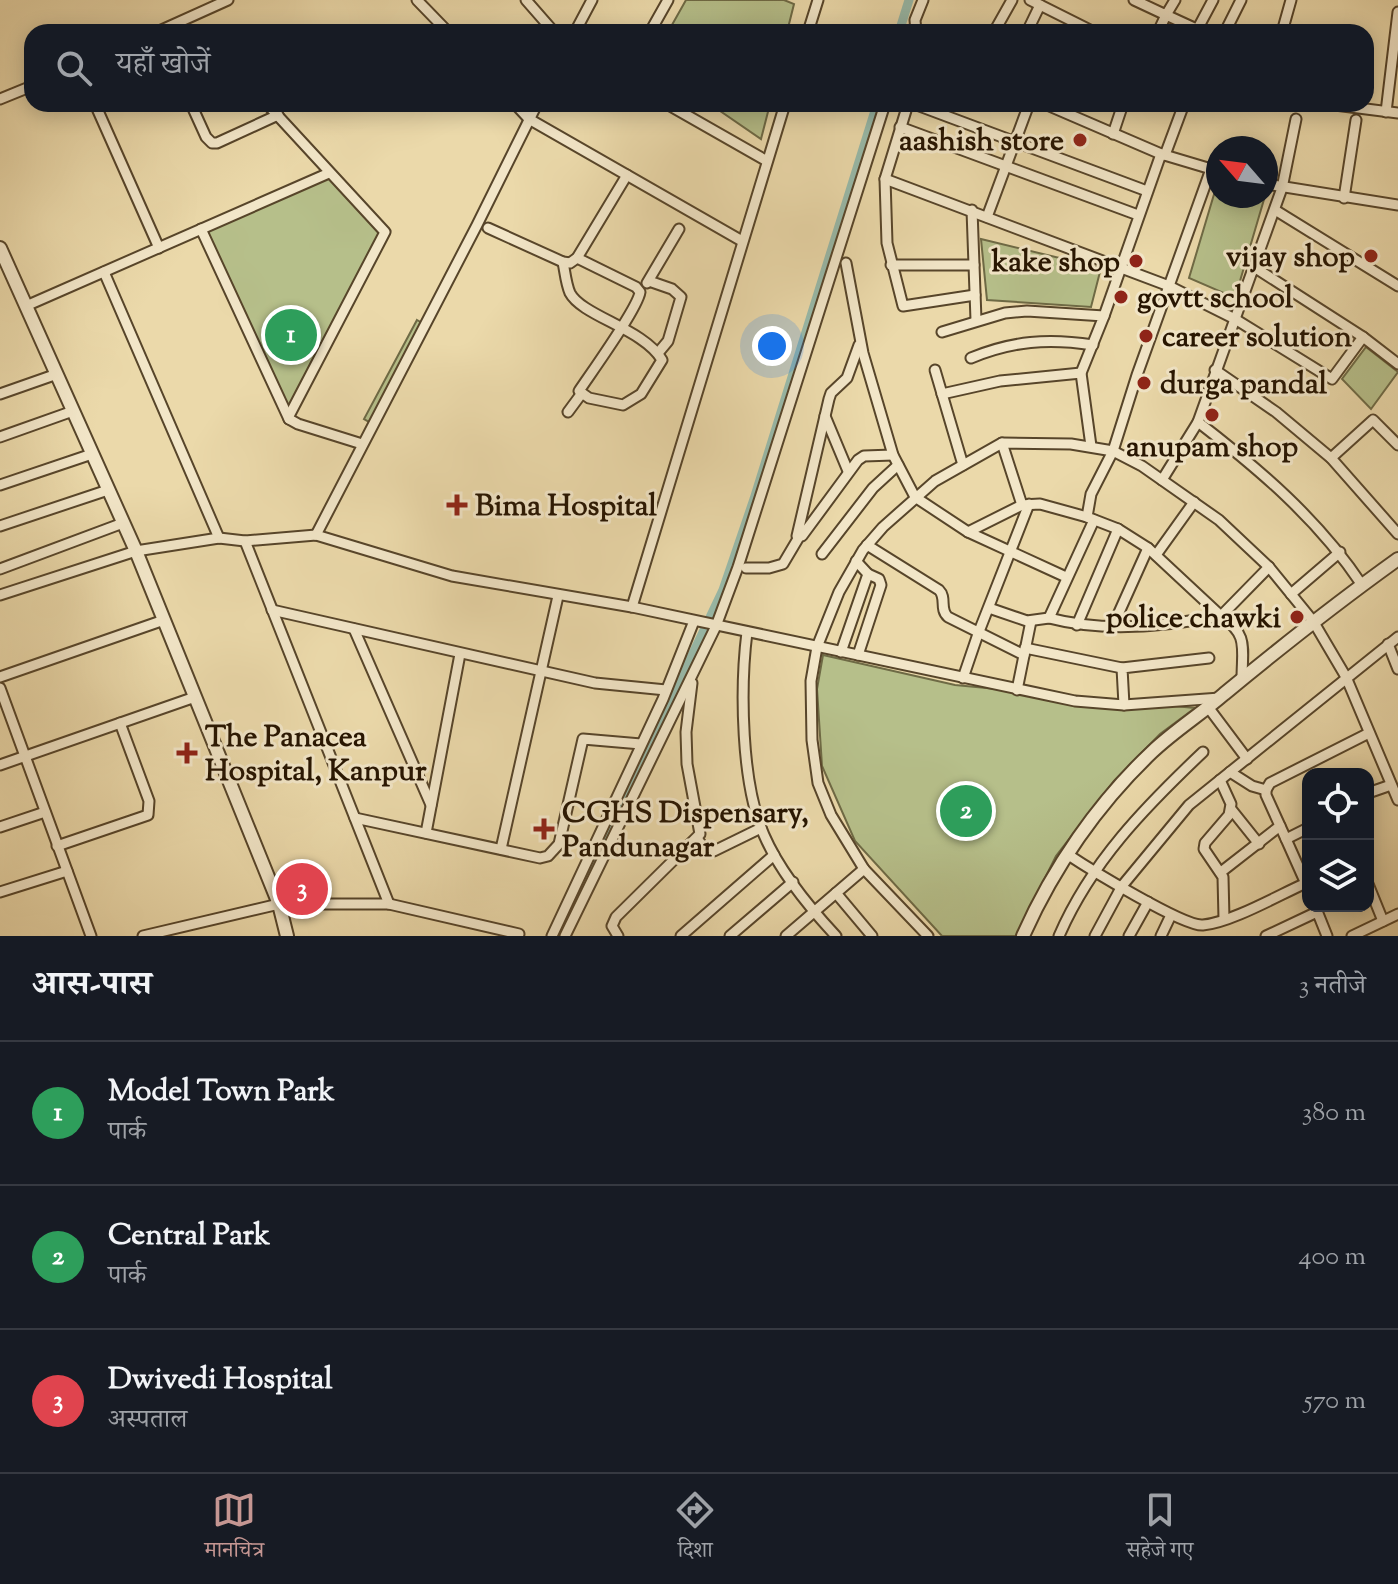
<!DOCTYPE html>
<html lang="hi">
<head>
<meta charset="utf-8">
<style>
  :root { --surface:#171b24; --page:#242831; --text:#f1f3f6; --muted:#9ea1a6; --line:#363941; --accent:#c59692 }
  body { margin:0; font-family:"Sorts Mill Goudy","Noto Serif Devanagari",serif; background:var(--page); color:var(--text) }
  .controls { position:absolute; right:24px; bottom:24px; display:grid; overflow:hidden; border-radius:16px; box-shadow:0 4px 20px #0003 }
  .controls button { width:72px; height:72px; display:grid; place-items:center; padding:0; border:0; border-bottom:2px solid var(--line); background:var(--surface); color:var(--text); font:40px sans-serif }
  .compass { position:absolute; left:1206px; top:136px; width:72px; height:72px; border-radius:50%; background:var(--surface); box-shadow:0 4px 20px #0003; rotate:298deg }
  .you { position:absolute; left:772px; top:346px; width:28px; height:28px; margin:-20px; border:6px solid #fff; border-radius:50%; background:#1a73e8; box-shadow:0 0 0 12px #1a73e833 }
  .badge { display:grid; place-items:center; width:52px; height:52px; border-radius:50%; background:var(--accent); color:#fff; font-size:26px; font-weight:700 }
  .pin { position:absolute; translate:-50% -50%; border:4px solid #fff; box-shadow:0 2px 8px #0006 }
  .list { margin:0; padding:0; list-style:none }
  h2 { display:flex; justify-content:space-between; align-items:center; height:104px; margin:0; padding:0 32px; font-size:34px }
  h2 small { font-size:26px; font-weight:400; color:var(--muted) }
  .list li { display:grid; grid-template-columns:52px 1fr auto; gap:24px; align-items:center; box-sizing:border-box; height:144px; padding:0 32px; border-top:2px solid var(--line) }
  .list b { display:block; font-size:30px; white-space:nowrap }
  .list p { margin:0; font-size:26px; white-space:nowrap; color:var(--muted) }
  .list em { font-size:26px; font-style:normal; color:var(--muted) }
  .icon { flex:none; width:44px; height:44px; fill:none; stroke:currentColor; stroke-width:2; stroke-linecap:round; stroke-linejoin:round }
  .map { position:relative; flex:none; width:1398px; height:936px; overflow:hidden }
  .search { position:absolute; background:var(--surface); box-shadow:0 4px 20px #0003; left:24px; right:24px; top:24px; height:88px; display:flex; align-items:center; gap:20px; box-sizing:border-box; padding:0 28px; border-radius:24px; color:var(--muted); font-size:30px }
  .sheet { height:536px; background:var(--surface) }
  nav { display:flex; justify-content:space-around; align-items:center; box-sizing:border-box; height:112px; border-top:2px solid var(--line); background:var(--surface); font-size:22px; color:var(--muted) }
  nav a { display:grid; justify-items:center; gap:4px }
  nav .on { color:var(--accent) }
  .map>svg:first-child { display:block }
  .green { fill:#b6bf8a; stroke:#6e6a45; stroke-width:2 }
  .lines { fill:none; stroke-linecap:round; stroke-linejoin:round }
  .canal { stroke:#98baaa; stroke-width:9 }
  .minor-casing { stroke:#57452a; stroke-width:13 }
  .tertiary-casing { stroke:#57452a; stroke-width:16 }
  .minor { stroke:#f2e6c8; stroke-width:9 }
  .tertiary { stroke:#f2e6c8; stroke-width:12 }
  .poi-dot { fill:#8f2418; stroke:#f2e6c8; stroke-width:3 }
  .labels { text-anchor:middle; stroke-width:6; stroke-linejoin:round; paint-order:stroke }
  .poi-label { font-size:30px; font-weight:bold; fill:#261400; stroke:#f2e6c8; text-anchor:start }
</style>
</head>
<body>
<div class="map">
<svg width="1398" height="936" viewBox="0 0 1398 936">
  <rect width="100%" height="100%" fill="#ebd9aa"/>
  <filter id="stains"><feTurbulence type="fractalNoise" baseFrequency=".0025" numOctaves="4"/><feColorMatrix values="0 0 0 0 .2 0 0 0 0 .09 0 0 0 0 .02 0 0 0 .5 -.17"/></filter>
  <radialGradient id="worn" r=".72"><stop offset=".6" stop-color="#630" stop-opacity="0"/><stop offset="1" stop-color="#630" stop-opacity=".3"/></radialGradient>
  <g class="green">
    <polygon points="686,0 784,0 794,4 787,32 668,32"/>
    <polygon points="710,104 770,104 761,139"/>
    <polygon points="329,173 385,232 289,416 201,229"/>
    <polygon points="1218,181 1218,196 1265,196 1235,298 1189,278"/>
    <polygon points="981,239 1101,268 1091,307 987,300"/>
    <polygon points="417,320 424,324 371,423 364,419"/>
    <polygon points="1366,347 1398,372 1371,409 1342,379"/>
    <polygon points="823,655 955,685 1195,708 1160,734 1114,781 1056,856 1016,936 942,936 855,841 822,766 817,689"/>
  </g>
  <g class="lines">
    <g class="canal">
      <polyline points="899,32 909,0"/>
      <polyline points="559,936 723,590 754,499 877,104"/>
    </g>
    <g class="minor-casing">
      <g id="minor">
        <polyline points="417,0 448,32"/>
        <polyline points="526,0 554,32"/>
        <polyline points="1030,0 1094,32"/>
        <polyline points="1134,0 1166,15 1175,0"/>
        <polyline points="1197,30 1213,0"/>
        <polyline points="157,32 228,0"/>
        <polyline points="575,32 592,0"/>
        <polyline points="650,32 668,0"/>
        <polyline points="808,32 818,0"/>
        <polyline points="916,32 915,20 923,0"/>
        <polyline points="994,32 1012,0"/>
        <polyline points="1027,32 1040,5"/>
        <polyline points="1158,32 1166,15 1203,32"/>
        <polyline points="1225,32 1241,0"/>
        <polyline points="1282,32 1291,0"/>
        <polyline points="0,99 32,86"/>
        <polyline points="95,104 159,248"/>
        <polyline points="191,104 206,137 212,143 217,143 278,115"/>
        <polyline points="267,104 385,232 289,416 289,419 298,424 362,444"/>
        <polyline points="515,104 529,119 742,241"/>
        <polyline points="667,104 767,161"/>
        <polyline points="908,104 885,179 887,243 903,306 975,295"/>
        <polyline points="914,104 1147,191"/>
        <polyline points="1045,104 1161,154 1218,171"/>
        <polyline points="1327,104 1398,113"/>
        <polyline points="1386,112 1398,12"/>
        <polyline points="900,127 1138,215"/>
        <polyline points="1113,134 1123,104"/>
        <polyline points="1165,155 1184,104"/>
        <polyline points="1211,169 1137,375 1113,451 1091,494 1087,517 1118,529 1148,548 1221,616 1269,567"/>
        <polyline points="885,179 1169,286 1235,319 1332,379 1363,337"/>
        <polyline points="1266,184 1398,205"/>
        <polyline points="1344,198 1356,120"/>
        <polyline points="972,210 976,320"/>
        <polyline points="1275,210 1398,286"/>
        <polyline points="987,217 1029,104"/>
        <polyline points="488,228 563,262 570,263 577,258 627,175"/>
        <polyline points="201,229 289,419"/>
        <path d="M563,262C565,272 566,284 570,293C582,316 644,329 662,360L641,394L623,405L589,398L579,391C591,373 638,308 640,292L636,287L577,258"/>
        <polyline points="846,263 863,353 893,455 915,497 968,532 1066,577"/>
        <polyline points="891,265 974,265"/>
        <polyline points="1254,267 1363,337 1398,364"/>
        <polyline points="104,272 219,538"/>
        <polyline points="649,281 672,289 681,297 668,341 658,353"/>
        <polyline points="647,283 679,229"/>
        <polyline points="26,306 329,173"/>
        <polyline points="1104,316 1161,154"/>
        <polyline points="942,332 1005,313 1027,311 1104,316 1081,373 1091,446"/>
        <polyline points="859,345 847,378 831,393 829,399 797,536 802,536 858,460 864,456 893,455"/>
        <path d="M971,358C1012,341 1048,338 1093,345"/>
        <polyline points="935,370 963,465"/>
        <polyline points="1215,370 1276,412 1331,458 1398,534"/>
        <polyline points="0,394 57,374"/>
        <polyline points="942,394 1000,381 1081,373"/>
        <polyline points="568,412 582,393"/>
        <polyline points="825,416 848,471"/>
        <path d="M1198,422C1260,470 1318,519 1362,585"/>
        <polyline points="0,437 73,411"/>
        <polyline points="1002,443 1022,505 1040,504 1087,517"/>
        <polyline points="1331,458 1373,420 1398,445"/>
        <polyline points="1162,480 1198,422 1282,188 1296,119"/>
        <polyline points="0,485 92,454"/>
        <path d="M1094,520L1049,618C1106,633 1163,626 1221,616C1249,635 1242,648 1242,679"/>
        <polyline points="0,526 108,490"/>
        <polyline points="968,532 1022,505"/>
        <polyline points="316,535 477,225 537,104"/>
        <polyline points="245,541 389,904"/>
        <path d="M867,545L939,590C947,598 939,609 948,617L1024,655"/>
        <polyline points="822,554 873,488 898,465"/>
        <polyline points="1156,555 1194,502"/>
        <polyline points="746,568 769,568 783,564 799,537"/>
        <polyline points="0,569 123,523"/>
        <polyline points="1291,594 1340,552"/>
        <polyline points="0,595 136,551 219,538 245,541 316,535 452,576 632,607 1075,701 1124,705 1220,698"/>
        <polyline points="632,607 785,104"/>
        <polyline points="989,608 1027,621 1049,618"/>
        <polyline points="272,610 595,683 666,690"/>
        <polyline points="1077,625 1118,529"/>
        <polyline points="1112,628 1148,548"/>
        <polyline points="354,629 431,805"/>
        <path d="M747,632C740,688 741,784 764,835C780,872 809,907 836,936"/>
        <polyline points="1388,644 1398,669"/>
        <polyline points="1025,648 1122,668"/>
        <polyline points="841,652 868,574 856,561"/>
        <polyline points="858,655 881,585 879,579 868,574"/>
        <polyline points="0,677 164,620"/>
        <polyline points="963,678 978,634 1029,504"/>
        <polyline points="0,688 91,936"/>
        <polyline points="1017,690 1031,621"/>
        <polyline points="1124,705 1122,668 1209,658"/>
        <polyline points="1208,707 1247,759"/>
        <polyline points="0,765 195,697"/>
        <polyline points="1230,772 1252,786 1266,790"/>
        <polyline points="1220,780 1231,804 1229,815 1205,843 1204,849 1223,877 1224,919"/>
        <polyline points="1368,793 1391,785"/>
        <polyline points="1231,809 1259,844"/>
        <polyline points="355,818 540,858 548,856 559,844 583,739 641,744"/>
        <polyline points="0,827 45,812"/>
        <polyline points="426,833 460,654"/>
        <polyline points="697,838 703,847 714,851 761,828"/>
        <polyline points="1286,839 1266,795 1266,790 1270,783 1369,733"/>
        <polyline points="57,846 148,815 149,801 120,723"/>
        <polyline points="501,849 558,596"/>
        <path d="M1067,854C1088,868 1184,927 1203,925C1230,923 1279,895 1306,883"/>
        <polyline points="1221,872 1280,826"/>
        <polyline points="1368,884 1383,921"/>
        <polyline points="1307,886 1286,839 1308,828"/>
        <polyline points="0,892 67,871"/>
        <polyline points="836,893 872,936"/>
        <polyline points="1315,906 1327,936"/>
        <polyline points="143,936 279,904 389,904 519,934"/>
        <polyline points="552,936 663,699 694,621"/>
        <polyline points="565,936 716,626 738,567 885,104"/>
        <polyline points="618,936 612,926 616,917 700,834 687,764 686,732 692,683"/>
        <polyline points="681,936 774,855"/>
        <polyline points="730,936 793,882"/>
        <polyline points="786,936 864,869"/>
        <polyline points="928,936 864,869 831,815 818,783 812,740 811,681 817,647 839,592 863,550 883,527 935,481 1002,443 1071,444 1113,451 1142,466 1219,520 1269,567 1313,621 1346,677 1398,800"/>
        <path d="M1059,936C1091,862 1145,807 1203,752"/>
        <polyline points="1095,936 1122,886 1189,805 1398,637"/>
        <polyline points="1129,936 1148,902"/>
        <polyline points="1161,936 1171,915"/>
        <polyline points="1266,936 1317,912"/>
        <polyline points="1352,936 1398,914"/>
      </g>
    </g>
    <g class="tertiary-casing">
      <g id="tertiary">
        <polyline points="0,248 136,551 279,904 287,936"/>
        <path d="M1023,936C1053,868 1098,803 1152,752C1174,731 1201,714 1224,694C1281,647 1338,602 1398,559"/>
      </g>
    </g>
    <use href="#minor" class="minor"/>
    <use href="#tertiary" class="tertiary"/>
  </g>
  <g class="poi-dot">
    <circle cx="1080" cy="140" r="8"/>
    <circle cx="1371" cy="256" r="8"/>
    <circle cx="1136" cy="261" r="8"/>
    <circle cx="1121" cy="297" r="8"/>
    <circle cx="1146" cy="336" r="8"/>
    <circle cx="1144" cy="383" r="8"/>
    <circle cx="1212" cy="415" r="8"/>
    <path d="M453 493h8v8h8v8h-8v8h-8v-8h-8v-8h8z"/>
    <circle cx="1297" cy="617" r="8"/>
    <path d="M183 741h8v8h8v8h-8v8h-8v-8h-8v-8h8z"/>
    <path d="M540 817h8v8h8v8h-8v8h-8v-8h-8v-8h8z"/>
  </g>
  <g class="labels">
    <g class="poi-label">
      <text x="1064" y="150" text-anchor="end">aashish store</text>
      <text x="1355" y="266" text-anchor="end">vijay shop</text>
      <text x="1120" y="271" text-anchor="end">kake shop</text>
      <text x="1137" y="307">govtt school</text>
      <text x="1162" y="346">career solution</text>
      <text x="1160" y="393">durga pandal</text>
      <text x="1212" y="456" text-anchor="middle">anupam shop</text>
      <text x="475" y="515">Bima Hospital</text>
      <text x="1281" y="627" text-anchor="end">police chawki</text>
      <text x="205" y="746">The Panacea<tspan x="205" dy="34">Hospital, Kanpur</tspan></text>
      <text x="562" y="822">CGHS Dispensary,<tspan x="562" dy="34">Pandunagar</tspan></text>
    </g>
  </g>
  <rect width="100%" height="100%" filter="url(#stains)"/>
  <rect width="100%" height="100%" fill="url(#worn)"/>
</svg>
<div class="controls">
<button><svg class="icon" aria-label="locate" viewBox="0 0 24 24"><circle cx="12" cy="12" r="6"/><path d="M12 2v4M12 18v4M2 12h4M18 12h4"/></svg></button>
<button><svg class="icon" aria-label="layers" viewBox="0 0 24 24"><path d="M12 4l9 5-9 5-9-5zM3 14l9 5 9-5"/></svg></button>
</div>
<svg class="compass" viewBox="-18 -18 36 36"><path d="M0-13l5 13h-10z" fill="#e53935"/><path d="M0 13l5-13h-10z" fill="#9ea1a6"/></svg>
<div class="you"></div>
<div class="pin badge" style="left:291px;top:335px;background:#2e9e5b">1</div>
<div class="pin badge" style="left:966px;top:811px;background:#2e9e5b">2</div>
<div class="pin badge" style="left:302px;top:889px;background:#e0444e">3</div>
<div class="search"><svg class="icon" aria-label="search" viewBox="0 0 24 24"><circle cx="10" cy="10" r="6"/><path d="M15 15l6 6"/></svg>यहाँ खोजें</div>
</div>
<section class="sheet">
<h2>आस-पास<small>3 नतीजे</small></h2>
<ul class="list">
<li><span class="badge" style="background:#2e9e5b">1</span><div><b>Model Town Park</b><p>पार्क</p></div><em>380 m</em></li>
<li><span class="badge" style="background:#2e9e5b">2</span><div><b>Central Park</b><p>पार्क</p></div><em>400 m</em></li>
<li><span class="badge" style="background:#e0444e">3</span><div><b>Dwivedi Hospital</b><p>अस्पताल</p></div><em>570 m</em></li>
</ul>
</section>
<nav>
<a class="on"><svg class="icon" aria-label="map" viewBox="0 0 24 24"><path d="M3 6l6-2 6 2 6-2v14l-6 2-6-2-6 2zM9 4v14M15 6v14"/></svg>मानचित्र</a>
<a><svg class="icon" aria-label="directions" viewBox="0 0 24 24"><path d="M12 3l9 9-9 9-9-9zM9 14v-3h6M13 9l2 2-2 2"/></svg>दिशा</a>
<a><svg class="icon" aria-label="saved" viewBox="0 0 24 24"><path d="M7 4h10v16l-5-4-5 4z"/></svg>सहेजे गए</a>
</nav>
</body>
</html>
